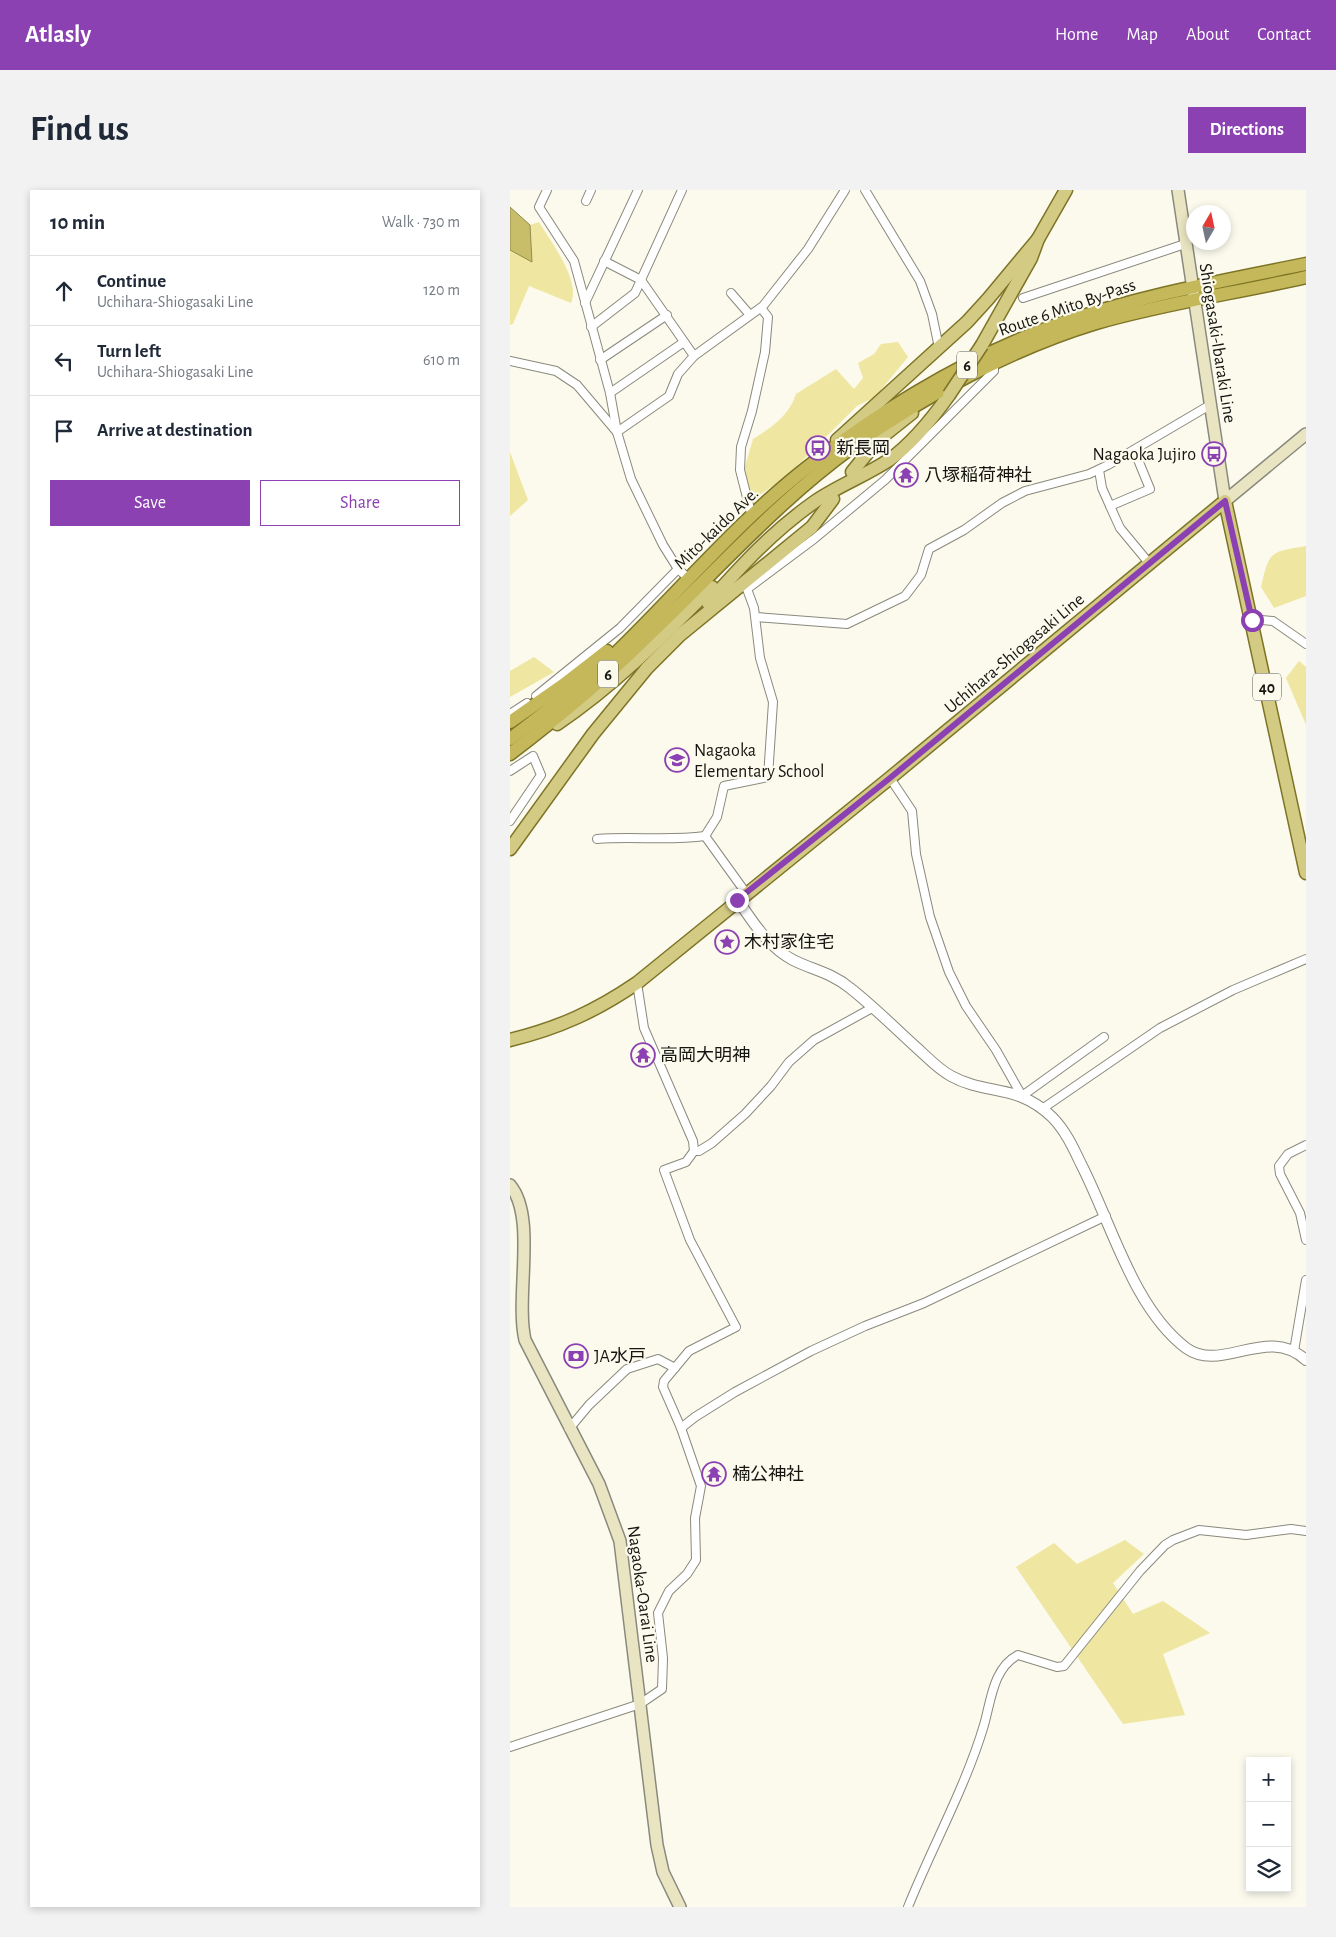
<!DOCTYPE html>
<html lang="en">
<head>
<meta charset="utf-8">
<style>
  :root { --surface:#fff; --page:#f2f2f3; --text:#1f2937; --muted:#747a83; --line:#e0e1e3; --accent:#8b41b2 }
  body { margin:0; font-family:"Alegreya Sans","Noto Sans JP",sans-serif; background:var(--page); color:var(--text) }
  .controls { position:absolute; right:15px; bottom:15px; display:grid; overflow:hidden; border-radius:0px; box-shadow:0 2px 8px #0003 }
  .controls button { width:45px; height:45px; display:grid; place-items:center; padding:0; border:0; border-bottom:1px solid var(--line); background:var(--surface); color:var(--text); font:25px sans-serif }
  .compass { position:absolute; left:676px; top:15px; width:45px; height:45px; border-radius:50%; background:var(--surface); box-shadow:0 2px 8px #0003; rotate:9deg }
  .stop { position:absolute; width:15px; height:15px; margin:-11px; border:4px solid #8b41b2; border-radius:50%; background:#fff }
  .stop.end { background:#8b41b2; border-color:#fff; box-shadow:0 1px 5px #0008 }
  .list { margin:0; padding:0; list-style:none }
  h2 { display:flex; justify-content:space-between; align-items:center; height:65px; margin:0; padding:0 20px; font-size:21px }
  h2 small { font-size:16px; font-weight:400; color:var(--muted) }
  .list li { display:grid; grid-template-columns:32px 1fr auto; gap:15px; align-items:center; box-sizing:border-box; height:70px; padding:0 20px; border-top:1px solid var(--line) }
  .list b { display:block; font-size:19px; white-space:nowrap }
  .list p { margin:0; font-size:16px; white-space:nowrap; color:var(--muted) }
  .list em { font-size:16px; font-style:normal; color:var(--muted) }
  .actions { display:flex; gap:10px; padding:15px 20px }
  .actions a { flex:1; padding:11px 0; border:1px solid var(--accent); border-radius:0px; text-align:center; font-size:18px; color:var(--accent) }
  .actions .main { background:var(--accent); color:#fff }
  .icon { flex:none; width:28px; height:28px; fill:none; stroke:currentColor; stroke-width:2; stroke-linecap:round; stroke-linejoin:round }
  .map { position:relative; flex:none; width:796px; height:1717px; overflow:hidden; border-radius:0px }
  header { display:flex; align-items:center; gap:30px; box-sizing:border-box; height:70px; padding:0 25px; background:var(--accent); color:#fff }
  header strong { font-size:24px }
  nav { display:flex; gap:28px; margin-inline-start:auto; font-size:18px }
  .intro { display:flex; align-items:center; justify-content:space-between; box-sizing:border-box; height:120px; padding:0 30px }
  h1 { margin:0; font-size:35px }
  .button { padding:12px 22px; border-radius:0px; background:var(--accent); color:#fff; font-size:18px; font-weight:700 }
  main { display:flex; gap:30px; padding:0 30px }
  aside { flex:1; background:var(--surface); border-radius:0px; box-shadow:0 2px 8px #0003 }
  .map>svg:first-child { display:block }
  .green { fill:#efe7a1 }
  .water { fill:#c8bd68; stroke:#938b4e }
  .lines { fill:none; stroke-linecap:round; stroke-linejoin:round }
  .minor-casing { stroke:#8a897d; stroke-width:10 }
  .tertiary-casing { stroke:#8a897d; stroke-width:12 }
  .secondary-casing { stroke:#8a897d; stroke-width:14 }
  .primary-casing { stroke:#7e7426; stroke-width:15 }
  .trunk-casing { stroke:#7e7426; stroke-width:15 }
  .minor { stroke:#fff; stroke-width:8 }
  .tertiary { stroke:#fff; stroke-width:10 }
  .secondary { stroke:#e9e5c2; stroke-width:11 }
  .primary { stroke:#d3ca84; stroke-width:12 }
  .trunk { stroke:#c4b85b; stroke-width:12 }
  .primary-bridge-casing { stroke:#7e7426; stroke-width:15; stroke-linecap:butt }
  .primary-bridge { stroke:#d3ca84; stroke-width:12 }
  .route { stroke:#8b41b2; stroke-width:6 }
  .labels { text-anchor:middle; stroke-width:4.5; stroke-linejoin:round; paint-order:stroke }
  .shield { fill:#fbfaed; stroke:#5b5a53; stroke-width:1 }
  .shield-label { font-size:16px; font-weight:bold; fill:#161511 }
  .street-label { font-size:18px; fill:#161511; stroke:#fbfaed }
  .poi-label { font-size:18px; fill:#161511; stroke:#fbfaed; text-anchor:start }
</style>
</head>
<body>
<header>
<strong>Atlasly</strong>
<nav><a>Home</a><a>Map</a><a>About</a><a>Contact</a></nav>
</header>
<div class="intro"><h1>Find us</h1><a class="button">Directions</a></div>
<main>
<aside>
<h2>10 min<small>Walk · 730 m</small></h2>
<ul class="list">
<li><svg class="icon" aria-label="ahead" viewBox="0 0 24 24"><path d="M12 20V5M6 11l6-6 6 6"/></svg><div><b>Continue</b><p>Uchihara-Shiogasaki Line</p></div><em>120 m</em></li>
<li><svg class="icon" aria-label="left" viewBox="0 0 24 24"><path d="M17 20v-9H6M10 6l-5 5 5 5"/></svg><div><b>Turn left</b><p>Uchihara-Shiogasaki Line</p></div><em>610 m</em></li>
<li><svg class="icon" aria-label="arrive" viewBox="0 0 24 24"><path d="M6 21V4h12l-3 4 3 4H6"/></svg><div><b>Arrive at destination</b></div></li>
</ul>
<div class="actions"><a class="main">Save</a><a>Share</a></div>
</aside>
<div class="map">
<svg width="796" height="1717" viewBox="0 0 796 1717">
  <rect width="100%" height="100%" fill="#fbfaed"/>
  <g class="green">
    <path d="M29,32C41,52 71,91 61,113L19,96L3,134L0,135V60L22,71L20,35Z"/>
    <path d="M388,152L398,167L365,207L347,216L278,285L247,307L239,302L234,280L243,249C262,237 279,226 286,204L326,179L344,199L353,188L348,173L364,164L371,154Z"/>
    <polygon points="0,262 18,310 0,326"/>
    <path d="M796,356V406L764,418L751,397C759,361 760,362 796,356Z"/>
    <polygon points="24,467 44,482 0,507 0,481"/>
    <polygon points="789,471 796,477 796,535 776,488"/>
    <polygon points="615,1350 634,1364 603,1393 623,1424 653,1411 700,1443 653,1464 675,1525 613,1534 506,1377 544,1353 567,1374"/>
  </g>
  <polygon class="water" points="0,17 20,35 22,72 0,60"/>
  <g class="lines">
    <g class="minor-casing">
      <g id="minor">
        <polyline points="37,0 29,17 64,71 100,203 107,242 121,289 153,355 168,379 178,388"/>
        <polyline points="355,0 410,91 422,124 429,158"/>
        <polyline points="76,11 81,0"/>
        <polyline points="94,71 131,90 184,166"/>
        <polyline points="221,103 240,125"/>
        <polyline points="513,108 675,54"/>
        <polyline points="75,113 128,0"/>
        <polyline points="81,137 125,103 172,0"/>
        <polyline points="90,170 157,125"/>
        <polyline points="0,171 46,181 67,195 106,241"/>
        <polyline points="100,203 174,152"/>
        <polyline points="107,242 159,206 168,184 184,166 253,116 298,59 335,0"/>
        <polyline points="624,260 640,299 600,316 610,338 639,373"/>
        <polyline points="589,280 592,298 600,316"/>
        <polyline points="242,327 230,280 231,257 242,221 255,162 258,127 251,118"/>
        <polyline points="232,393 237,399 244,418 250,468 263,512 258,587 214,596 207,627 195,646 236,703"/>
        <polyline points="237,399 304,349 375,290 484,181 484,174"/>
        <polyline points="246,427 337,434 395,406 411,385 419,359 454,340 492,313 515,301 579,284 598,275 700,215"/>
        <polyline points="742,429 763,431 796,454"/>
        <polyline points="26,506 110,438 168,379"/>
        <polyline points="0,524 17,513"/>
        <polyline points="0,581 23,566 31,585 0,631"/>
        <polyline points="380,588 402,621 406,664 420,727 439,782 456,816 486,860 512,906 594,847"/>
        <path d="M87,649C123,646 159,651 195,646"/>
        <polyline points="127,793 134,838 183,951 184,961"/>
        <polyline points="532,919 650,838 723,800 796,769"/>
        <polyline points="796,955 778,964 769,976 770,984 790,1023 796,1050"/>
        <polyline points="784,1161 796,1090"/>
        <polyline points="171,1238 185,1227 225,1202 301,1161 355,1136 414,1113 596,1026"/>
        <polyline points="59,1239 79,1215 117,1179 148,1169 165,1178"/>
        <polyline points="0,1557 130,1514 152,1499 153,1468 148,1423 159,1401 177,1384 186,1370 185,1328 191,1296 171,1238 153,1197 154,1191 179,1161 226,1137 180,1050 154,980 176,972 184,961 189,961 202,953 235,924 261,896 279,872 304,850 362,818"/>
        <path d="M398,1717C422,1657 456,1596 474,1535C481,1511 483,1478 508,1465L547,1477L554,1476L630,1381L655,1355L663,1350L689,1340L736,1345L781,1339L796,1341"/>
      </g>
    </g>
    <g class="tertiary-casing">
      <path id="tertiary" d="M227,709C243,732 258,757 283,770C303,780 322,783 340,798C363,816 385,838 407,858C418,868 428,879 441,886C477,906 507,893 542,927C555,940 563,957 571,974C601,1032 623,1118 676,1158C712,1184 757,1134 796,1170"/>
    </g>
    <g class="secondary-casing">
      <g id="secondary">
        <polyline points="668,0 715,311 796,244"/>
        <path d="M0,995C27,1027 5,1106 15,1150L89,1294L110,1351L147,1655L153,1682L170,1717"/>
      </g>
    </g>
    <g class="primary-casing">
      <g id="primary">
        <polyline points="472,155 521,68 528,49 556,0"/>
        <polyline points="327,250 457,132 478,109 528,49"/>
        <polyline points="342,282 368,250 402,223"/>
        <path d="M198,413C232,375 261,343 303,313C327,296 355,286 379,270C403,253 422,229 439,205"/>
        <path d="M47,534C105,495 153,446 202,397"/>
        <polyline points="0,659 83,544 137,478 170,445 302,337 323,309"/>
        <path d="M0,850C49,838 86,821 127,793L380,588L715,311L796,683"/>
      </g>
    </g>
    <g class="trunk-casing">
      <g id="trunk">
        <polyline points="0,532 53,495 97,461"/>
        <path d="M0,549C36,522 71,495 104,465C169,402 227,332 299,276C374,218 457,168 546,135C627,106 712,91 796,74"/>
        <path d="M0,564C50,526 97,487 141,443C207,380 267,312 341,258C411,207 503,158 586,133C655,113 726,103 796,87"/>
      </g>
    </g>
    <use href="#minor" class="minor"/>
    <use href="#tertiary" class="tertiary"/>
    <use href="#secondary" class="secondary"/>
    <use href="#primary" class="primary"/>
    <use href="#trunk" class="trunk"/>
    <g class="primary-bridge-casing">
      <polyline id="primary-bridge" points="439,205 472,155"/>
    </g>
    <use href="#primary-bridge" class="primary-bridge"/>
  </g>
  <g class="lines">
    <polyline class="route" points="227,710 380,588 715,311 742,430"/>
  </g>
  <defs>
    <g id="bus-ring" transform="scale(1.25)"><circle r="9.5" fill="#fbfaed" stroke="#8b41b2" stroke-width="1.5"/><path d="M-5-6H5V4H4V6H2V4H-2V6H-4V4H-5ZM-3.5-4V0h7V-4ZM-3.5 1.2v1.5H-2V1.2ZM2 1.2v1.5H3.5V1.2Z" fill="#8b41b2"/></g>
    <g id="temple-ring" transform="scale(1.25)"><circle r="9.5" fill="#fbfaed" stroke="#8b41b2" stroke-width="1.5"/><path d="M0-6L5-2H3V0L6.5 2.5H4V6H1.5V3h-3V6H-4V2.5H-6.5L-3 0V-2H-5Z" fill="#8b41b2"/></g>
    <g id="school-ring" transform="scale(1.25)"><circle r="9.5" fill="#fbfaed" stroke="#8b41b2" stroke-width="1.5"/><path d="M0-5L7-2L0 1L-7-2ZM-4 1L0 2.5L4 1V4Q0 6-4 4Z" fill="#8b41b2"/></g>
    <g id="sight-ring" transform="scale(1.25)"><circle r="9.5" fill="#fbfaed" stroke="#8b41b2" stroke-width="1.5"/><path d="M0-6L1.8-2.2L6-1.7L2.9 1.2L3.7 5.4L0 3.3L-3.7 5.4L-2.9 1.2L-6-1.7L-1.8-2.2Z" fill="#8b41b2"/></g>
    <g id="bank-ring" transform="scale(1.25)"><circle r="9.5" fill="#fbfaed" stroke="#8b41b2" stroke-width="1.5"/><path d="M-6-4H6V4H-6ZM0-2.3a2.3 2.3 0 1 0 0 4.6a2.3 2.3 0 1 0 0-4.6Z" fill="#8b41b2"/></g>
  </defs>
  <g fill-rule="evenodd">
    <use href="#bus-ring" x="308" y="258"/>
    <use href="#bus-ring" x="704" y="264"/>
    <use href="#temple-ring" x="396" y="285"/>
    <use href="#school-ring" x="167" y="570"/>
    <use href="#sight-ring" x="217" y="752"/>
    <use href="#temple-ring" x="133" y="865"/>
    <use href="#bank-ring" x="66" y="1166"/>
    <use href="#temple-ring" x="204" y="1284"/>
  </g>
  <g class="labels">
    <g class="shield">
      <rect x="447" y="161.5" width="20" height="27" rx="4"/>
      <rect x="88" y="470.5" width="20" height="27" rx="4"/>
      <rect x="743" y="483.5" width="28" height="27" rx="4"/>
    </g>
    <g class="shield-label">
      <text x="457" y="181">6</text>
      <text x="98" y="490">6</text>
      <text x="757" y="503">40</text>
    </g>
    <g class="street-label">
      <text transform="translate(557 117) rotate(-19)" y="6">Route 6 Mito By-Pass</text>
      <text transform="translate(708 153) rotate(81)" y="6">Shiogasaki-Ibaraki Line</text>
      <text transform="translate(206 338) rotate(-44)" y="6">Mito-kaido Ave.</text>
      <text transform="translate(504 463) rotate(-40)" y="6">Uchihara-Shiogasaki Line</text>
      <text transform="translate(133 1404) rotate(82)" y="6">Nagaoka-Oarai Line</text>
    </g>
    <g class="poi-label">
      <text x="326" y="264">新長岡</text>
      <text x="686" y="270" text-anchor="end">Nagaoka Jujiro</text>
      <text x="414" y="291">八塚稲荷神社</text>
      <text x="184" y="566">Nagaoka<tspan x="184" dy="21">Elementary School</tspan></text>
      <text x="234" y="758">木村家住宅</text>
      <text x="150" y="871">高岡大明神</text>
      <text x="84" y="1172">JA水戸</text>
      <text x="222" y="1290">楠公神社</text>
    </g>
  </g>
</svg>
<div class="controls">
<button>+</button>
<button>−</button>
<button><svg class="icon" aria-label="layers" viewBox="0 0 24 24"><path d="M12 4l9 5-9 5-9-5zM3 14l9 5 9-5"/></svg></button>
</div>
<svg class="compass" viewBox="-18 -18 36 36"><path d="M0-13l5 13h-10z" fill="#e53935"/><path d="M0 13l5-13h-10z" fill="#747a83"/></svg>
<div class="stop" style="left:742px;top:430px"></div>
<div class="stop end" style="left:227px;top:710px"></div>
</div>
</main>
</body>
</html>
